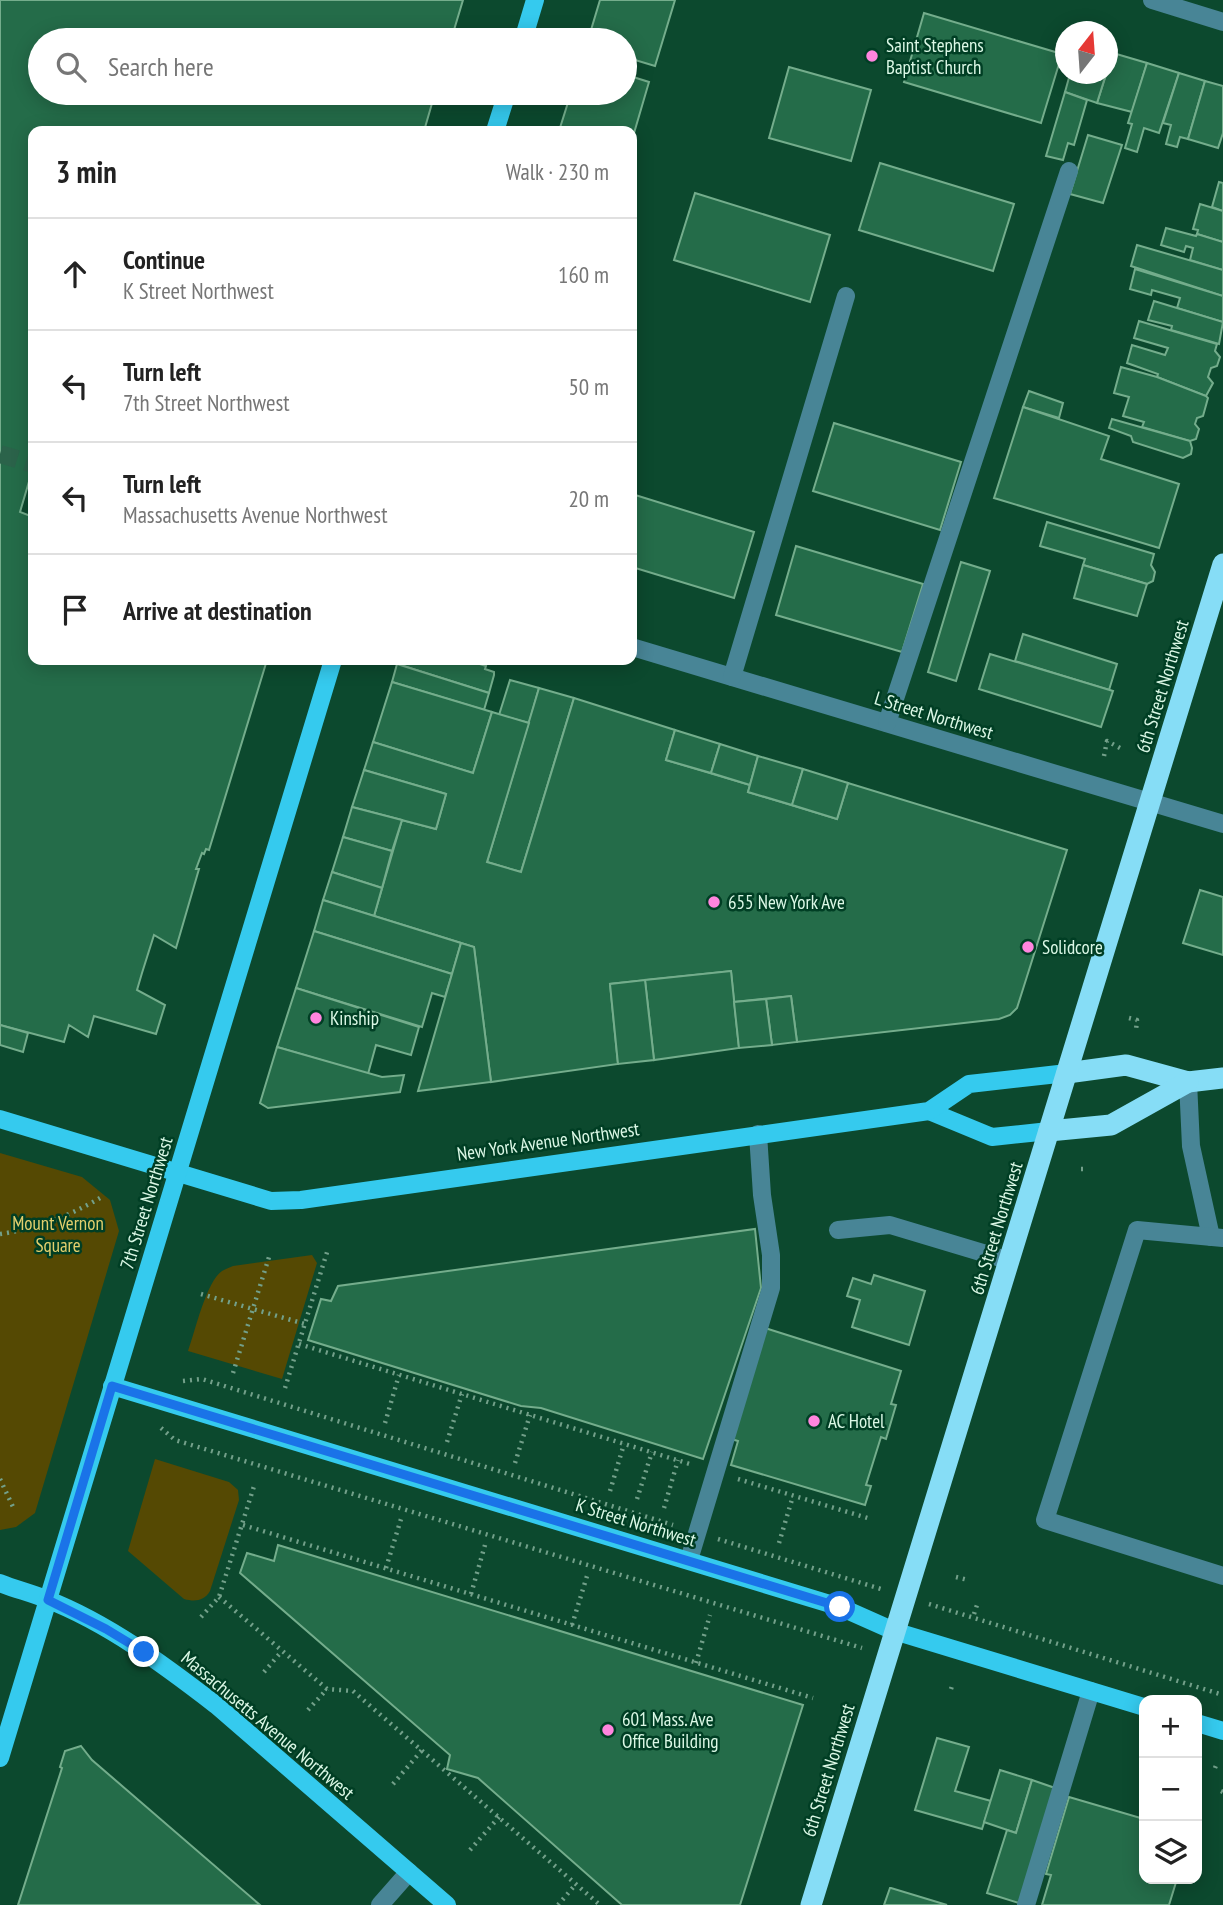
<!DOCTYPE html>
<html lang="en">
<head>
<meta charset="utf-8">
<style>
  :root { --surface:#fff; --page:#f6f6f6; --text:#222; --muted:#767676; --line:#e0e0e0 }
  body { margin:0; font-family:"PT Sans Narrow",sans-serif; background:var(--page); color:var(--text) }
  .controls { position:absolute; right:21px; bottom:21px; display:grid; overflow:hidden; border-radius:14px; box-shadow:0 4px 18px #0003 }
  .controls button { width:63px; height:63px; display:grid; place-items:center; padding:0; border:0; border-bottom:2px solid var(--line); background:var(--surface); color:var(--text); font:35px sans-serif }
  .compass { position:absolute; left:1055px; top:21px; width:63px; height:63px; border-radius:50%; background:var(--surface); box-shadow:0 4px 18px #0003; rotate:17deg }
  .stop { position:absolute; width:21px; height:21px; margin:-16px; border:5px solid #1a73e8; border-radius:50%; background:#fff }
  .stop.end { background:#1a73e8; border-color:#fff; box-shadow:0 2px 7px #0008 }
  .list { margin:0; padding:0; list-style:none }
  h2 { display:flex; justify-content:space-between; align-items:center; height:91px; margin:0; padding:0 28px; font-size:30px }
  h2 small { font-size:23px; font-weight:400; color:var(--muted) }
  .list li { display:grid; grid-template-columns:46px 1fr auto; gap:21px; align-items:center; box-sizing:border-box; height:112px; padding:0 28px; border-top:2px solid var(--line) }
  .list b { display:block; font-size:26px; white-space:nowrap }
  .list p { margin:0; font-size:23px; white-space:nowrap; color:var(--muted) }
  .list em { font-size:23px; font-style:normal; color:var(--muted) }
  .icon { flex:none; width:38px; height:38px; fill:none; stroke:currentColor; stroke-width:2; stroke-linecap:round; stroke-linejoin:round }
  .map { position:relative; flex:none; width:1223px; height:1905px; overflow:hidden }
  .search { position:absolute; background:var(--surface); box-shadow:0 4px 18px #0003; left:28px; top:28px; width:609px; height:77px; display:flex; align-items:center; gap:18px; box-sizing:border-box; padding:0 24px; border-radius:38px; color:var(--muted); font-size:26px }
  .panel { position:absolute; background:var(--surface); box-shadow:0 4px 18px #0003; left:28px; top:126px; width:609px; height:539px; border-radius:14px }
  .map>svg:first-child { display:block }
  .green { fill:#554903 }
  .building { fill:#246c49; stroke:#74ad8c; stroke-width:2 }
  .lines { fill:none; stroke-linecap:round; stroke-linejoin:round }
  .minor-tunnel { stroke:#2b634a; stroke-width:18; stroke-dasharray:18 9; stroke-linecap:butt }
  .path { stroke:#73a08a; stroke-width:4.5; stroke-dasharray:2 5; stroke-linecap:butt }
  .minor { stroke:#488596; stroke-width:18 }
  .major { stroke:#35caee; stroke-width:18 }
  .highway { stroke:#86ddf6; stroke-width:21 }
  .route { stroke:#1a73e8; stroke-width:9 }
  .poi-dot { fill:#ff85de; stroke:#003e24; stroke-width:2.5 }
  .labels { text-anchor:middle; stroke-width:5; stroke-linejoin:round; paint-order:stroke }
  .poi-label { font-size:19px; fill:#dbf8e6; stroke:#003e24; text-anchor:start }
  .street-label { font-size:19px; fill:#dbf8e6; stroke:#003e24 }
  .park-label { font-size:19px; fill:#e3cf6d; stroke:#003e24 }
</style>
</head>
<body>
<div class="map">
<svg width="1223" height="1905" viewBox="0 0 1223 1905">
  <rect width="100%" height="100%" fill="#0c492e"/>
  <g class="green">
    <polygon points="0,1153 82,1177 110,1200 119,1231 35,1513 16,1527 0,1530"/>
    <path d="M312,1255L317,1263L282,1379L188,1351C195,1332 206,1282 222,1271C225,1269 229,1268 233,1266Z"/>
    <path d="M155,1459L229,1482L238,1490L239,1500L210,1591C204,1601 195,1602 184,1599L128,1551Z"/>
  </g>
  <g class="building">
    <polygon points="0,0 463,0 451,40 40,40 40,93 435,93 424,131 33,131 33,468 20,512 33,517 33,660 267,660 209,850 206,849 204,854 202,853 196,869 199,869 176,948 154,935 142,973 137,990 165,1005 156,1034 94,1016 88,1037 69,1025 64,1042 0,1025"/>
    <polygon points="600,0 675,0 655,66 625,57 625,40 588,40"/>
    <polygon points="924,13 1062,54 1041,123 904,82"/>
    <polygon points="1108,48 1112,49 1111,53 1113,53 1108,69"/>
    <polygon points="1113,53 1147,63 1132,112 1097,103"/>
    <polygon points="625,57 635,60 630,76 649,82 632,140 632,131 559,131 571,93 625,93"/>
    <polygon points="1147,63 1179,73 1159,133 1144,128 1137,152 1125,148 1132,124 1128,123"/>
    <polygon points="789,67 871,90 851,161 769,138"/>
    <polygon points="1179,73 1205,81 1188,139 1180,137 1177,147 1166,144 1171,125 1163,123"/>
    <polygon points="1070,74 1106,74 1097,103 1065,92"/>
    <polygon points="1205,81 1223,86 1223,133 1218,148 1188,139"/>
    <polygon points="1065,92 1087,100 1074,145 1068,143 1063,160 1046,156"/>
    <polygon points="1088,135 1122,145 1103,203 1070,194"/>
    <polygon points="880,163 1014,204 993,271 859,230"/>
    <polygon points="1219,182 1223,183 1223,211 1212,207"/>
    <polygon points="695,193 830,235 810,302 674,260"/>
    <polygon points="1200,204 1223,211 1223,242 1197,234 1198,230 1193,229"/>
    <polygon points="1166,228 1196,236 1197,234 1223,242 1223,270 1190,260 1193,248 1186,246 1184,252 1161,245"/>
    <polygon points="1137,245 1223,270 1223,296 1131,266"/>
    <polygon points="1135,269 1223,296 1223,322 1177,308 1180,298 1152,290 1151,295 1130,289"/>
    <polygon points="1154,301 1223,322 1219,344 1171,330 1172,326 1148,320"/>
    <polygon points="1139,321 1217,344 1215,351 1220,357 1217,366 1211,368 1208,377 1213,383 1206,396 1157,377 1158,374 1127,363 1132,345 1165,355 1168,348 1134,338"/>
    <polygon points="1121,367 1157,377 1206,396 1208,398 1203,416 1197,418 1195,424 1199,429 1196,439 1190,441 1142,427 1144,422 1123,416 1129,397 1114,393"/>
    <polygon points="1029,391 1063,403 1059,418 1023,407"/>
    <polygon points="1023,407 1109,436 1101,459 1179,484 1159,548 994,498"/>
    <polygon points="1112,419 1190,441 1192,448 1191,454 1183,458 1133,442 1131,436 1109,428"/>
    <polygon points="834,423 961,462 940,530 813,491"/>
    <polygon points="632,494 754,532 734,598 632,567"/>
    <polygon points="1047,522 1154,554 1151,565 1155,572 1153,581 1147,584 1083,565 1085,559 1040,546"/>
    <polygon points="796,546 923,584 902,652 776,615"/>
    <polygon points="961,562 990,571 956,681 928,672"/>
    <polygon points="1083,565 1147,584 1137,616 1074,598"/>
    <polygon points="1023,634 1117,664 1109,690 1015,661"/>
    <polygon points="990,654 1113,691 1101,727 979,689"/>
    <polygon points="395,660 453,660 465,663 465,660 467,660 486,666 485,669 494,672 494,675 489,693 394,663"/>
    <polygon points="397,664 489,693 484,710 392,682"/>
    <polygon points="510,680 539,688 529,723 499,715"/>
    <polygon points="392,682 492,712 473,773 373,742"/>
    <polygon points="539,688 574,698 521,872 487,862"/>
    <polygon points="574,698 675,730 666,760 750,785 748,792 837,819 848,783 1067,850 1017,1008 1010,1015 999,1019 797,1042 791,996 734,1002 731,971 610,984 618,1064 491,1082 474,947 374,916 402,820 436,829 446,794 364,770 373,742 473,773 492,712 529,723 487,862 521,872"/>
    <polygon points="675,730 720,744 711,773 666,760"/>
    <polygon points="720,744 758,756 750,785 711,773"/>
    <polygon points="758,756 803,769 792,805 748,792"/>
    <polygon points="803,769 848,783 837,819 792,805"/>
    <polygon points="364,770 446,794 436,829 352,807"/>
    <polygon points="352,807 402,820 392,851 343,837"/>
    <polygon points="343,837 392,851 382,888 332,872"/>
    <polygon points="332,872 382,888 374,916 323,900"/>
    <polygon points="1200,890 1223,897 1223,955 1183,943"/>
    <polygon points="323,900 461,943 452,974 314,931"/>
    <polygon points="314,931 452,974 445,997 432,993 422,1027 296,988"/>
    <polygon points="461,943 474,947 491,1082 418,1091"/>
    <polygon points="731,971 739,1048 654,1060 645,980"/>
    <polygon points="645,980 654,1060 618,1064 610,984"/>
    <polygon points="296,988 419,1027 411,1055 376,1045 368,1074 277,1047"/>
    <polygon points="791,996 797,1042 772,1045 766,999"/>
    <polygon points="766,999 772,1045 739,1048 734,1002"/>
    <polygon points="0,1025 28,1033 23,1052 0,1045"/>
    <polygon points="277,1047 382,1077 404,1075 400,1092 268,1108 260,1103"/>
    <polygon points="755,1229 761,1288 703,1459 541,1408 521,1406 308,1340 321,1299 331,1301 338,1286"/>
    <polygon points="874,1275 925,1291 909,1345 852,1327 860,1300 847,1296 853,1278 871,1284"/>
    <polygon points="765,1328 901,1371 891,1404 896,1405 886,1439 881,1437 866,1485 871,1486 865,1505 731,1465 738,1441 731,1439"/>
    <polygon points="278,1545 803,1705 740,1905 622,1905 478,1778 447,1769 450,1755 240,1573 247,1553 274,1561"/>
    <polygon points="937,1738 969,1747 955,1791 991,1801 982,1829 915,1810"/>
    <polygon points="81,1746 92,1760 260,1905 18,1905 62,1768 60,1767 65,1751"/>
    <polygon points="1000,1770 1032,1780 1016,1833 984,1822"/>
    <polygon points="1032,1780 1055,1788 1019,1903 987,1893 1007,1830 1016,1833"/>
    <polygon points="1069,1797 1144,1819 1144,1879 1177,1879 1169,1905 1042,1905 1051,1875 1046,1874"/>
    <polygon points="890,1888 891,1888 947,1905 884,1905"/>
  </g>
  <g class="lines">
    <polyline class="minor-tunnel" points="0,454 33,464"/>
    <g class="path">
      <polyline points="1104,756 1107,741 1122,749"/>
      <polyline points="1129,1018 1137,1020 1136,1030"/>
      <polyline points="1081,1169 1088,1169"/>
      <path d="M0,1234C36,1229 69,1216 100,1198"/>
      <polyline points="201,1294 305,1324"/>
      <polyline points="299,1344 693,1465"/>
      <polyline points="233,1373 269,1257"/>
      <polyline points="183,1381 202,1379 673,1525"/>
      <polyline points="285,1388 328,1249"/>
      <polyline points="385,1423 399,1375"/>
      <polyline points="161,1428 175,1440 862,1648"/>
      <polyline points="447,1442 462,1394"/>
      <polyline points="515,1463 530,1415"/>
      <polyline points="0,1479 14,1509"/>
      <polyline points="738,1479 871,1519"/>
      <polyline points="610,1491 624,1444"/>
      <polyline points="637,1499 652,1452"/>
      <polyline points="664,1508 678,1460"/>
      <polyline points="243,1525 813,1698"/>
      <polyline points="718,1539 881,1589"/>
      <polyline points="779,1543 793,1496"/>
      <polyline points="386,1568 401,1519"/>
      <polyline points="956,1577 968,1580"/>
      <polyline points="471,1594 485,1545"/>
      <polyline points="219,1597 327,1689 353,1691 600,1905"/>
      <polyline points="929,1604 1223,1695"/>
      <polyline points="974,1614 977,1605"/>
      <polyline points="201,1617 219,1597 255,1483"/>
      <polyline points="572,1625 587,1576"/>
      <polyline points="696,1663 710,1615"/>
      <polyline points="264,1672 282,1651"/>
      <polyline points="951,1689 953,1683"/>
      <polyline points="308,1710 327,1689"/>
      <polyline points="1215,1768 1217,1763"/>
      <polyline points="393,1784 422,1750"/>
      <polyline points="1221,1791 1223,1792"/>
      <polyline points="470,1850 499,1817"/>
      <polyline points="558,1905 576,1884"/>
    </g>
    <g class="minor">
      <polyline points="1152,0 1223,22"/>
      <polyline points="632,647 1223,824"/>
      <polyline points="732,677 846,296"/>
      <polyline points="887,723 1069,171"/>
      <polyline points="1188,1082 1191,1146 1211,1237"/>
      <polyline points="838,1230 890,1225 1010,1261"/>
      <polyline points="1223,1238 1137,1230 1045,1520 1223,1576"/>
      <polyline points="689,1560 771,1288 771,1255 762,1195 758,1134"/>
      <polyline points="380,1905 409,1872"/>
      <polyline points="1026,1905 1091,1691"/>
    </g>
    <g class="major">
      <polyline points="523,40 535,0"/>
      <polyline points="495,131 507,93"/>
      <polyline points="929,1111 992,1137 1049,1131"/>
      <polyline points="0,1119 271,1201 301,1200 929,1111 969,1084 1067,1073"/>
      <polyline points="112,1386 840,1607 894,1631 1144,1707"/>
      <path d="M0,1583C15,1589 31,1593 46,1599C108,1623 164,1665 216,1705L447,1905"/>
      <polyline points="1197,1723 1223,1731"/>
      <polyline points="0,1758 333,660"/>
    </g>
    <g class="highway">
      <polyline points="1067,1073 1126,1065 1188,1082 1223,1078"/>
      <polyline points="1049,1131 1111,1125 1188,1082"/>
      <polyline points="811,1905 1223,564"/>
    </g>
  </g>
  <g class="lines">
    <polyline class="route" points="144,1652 106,1629 48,1600 112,1386 840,1607"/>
  </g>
  <g class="poi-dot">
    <circle cx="872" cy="56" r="7"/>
    <circle cx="714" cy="902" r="7"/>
    <circle cx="1028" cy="947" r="7"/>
    <circle cx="316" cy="1018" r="7"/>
    <circle cx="814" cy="1421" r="7"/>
    <circle cx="608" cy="1730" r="7"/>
  </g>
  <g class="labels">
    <g class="poi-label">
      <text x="886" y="52">Saint Stephens<tspan x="886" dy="22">Baptist Church</tspan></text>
      <text x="728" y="909">655 New York Ave</text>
      <text x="1042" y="954">Solidcore</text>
      <text x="330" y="1025">Kinship</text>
      <text x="828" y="1428">AC Hotel</text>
      <text x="622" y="1726">601 Mass. Ave<tspan x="622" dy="22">Office Building</tspan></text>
    </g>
    <g class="street-label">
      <text transform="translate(1162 686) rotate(-73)" y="7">6th Street Northwest</text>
      <text transform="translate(934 715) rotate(17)" y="7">L Street Northwest</text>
      <text transform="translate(548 1141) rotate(-8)" y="7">New York Avenue Northwest</text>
      <text transform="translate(146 1203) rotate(-73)" y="7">7th Street Northwest</text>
      <text transform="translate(996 1228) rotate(-73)" y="7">6th Street Northwest</text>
      <text transform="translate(636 1522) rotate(17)" y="7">K Street Northwest</text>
      <text transform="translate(268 1725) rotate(40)" y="7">Massachusetts Avenue Northwest</text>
      <text transform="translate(828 1770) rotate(-73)" y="7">6th Street Northwest</text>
    </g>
    <g class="park-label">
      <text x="58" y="1230">Mount Vernon<tspan x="58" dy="22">Square</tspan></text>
    </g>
  </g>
</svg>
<div class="controls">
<button>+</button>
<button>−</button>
<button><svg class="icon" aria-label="layers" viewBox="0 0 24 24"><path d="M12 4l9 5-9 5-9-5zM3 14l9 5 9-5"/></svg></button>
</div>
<svg class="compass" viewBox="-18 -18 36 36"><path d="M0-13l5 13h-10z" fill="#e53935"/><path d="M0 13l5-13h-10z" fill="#767676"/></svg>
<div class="stop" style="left:840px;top:1607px"></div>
<div class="stop end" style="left:144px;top:1652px"></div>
<div class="search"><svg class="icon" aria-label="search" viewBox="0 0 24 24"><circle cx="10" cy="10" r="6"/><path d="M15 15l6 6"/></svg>Search here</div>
<section class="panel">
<h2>3 min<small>Walk · 230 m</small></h2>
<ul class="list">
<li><svg class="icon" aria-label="ahead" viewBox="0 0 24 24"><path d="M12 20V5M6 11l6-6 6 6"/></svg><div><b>Continue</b><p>K Street Northwest</p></div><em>160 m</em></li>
<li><svg class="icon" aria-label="left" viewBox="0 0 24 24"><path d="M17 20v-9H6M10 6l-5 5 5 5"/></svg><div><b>Turn left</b><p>7th Street Northwest</p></div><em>50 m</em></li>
<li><svg class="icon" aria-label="left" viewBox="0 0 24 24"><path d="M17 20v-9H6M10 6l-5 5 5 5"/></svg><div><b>Turn left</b><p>Massachusetts Avenue Northwest</p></div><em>20 m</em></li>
<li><svg class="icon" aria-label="arrive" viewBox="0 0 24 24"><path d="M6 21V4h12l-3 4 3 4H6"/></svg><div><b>Arrive at destination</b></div></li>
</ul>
</section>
</div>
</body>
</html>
